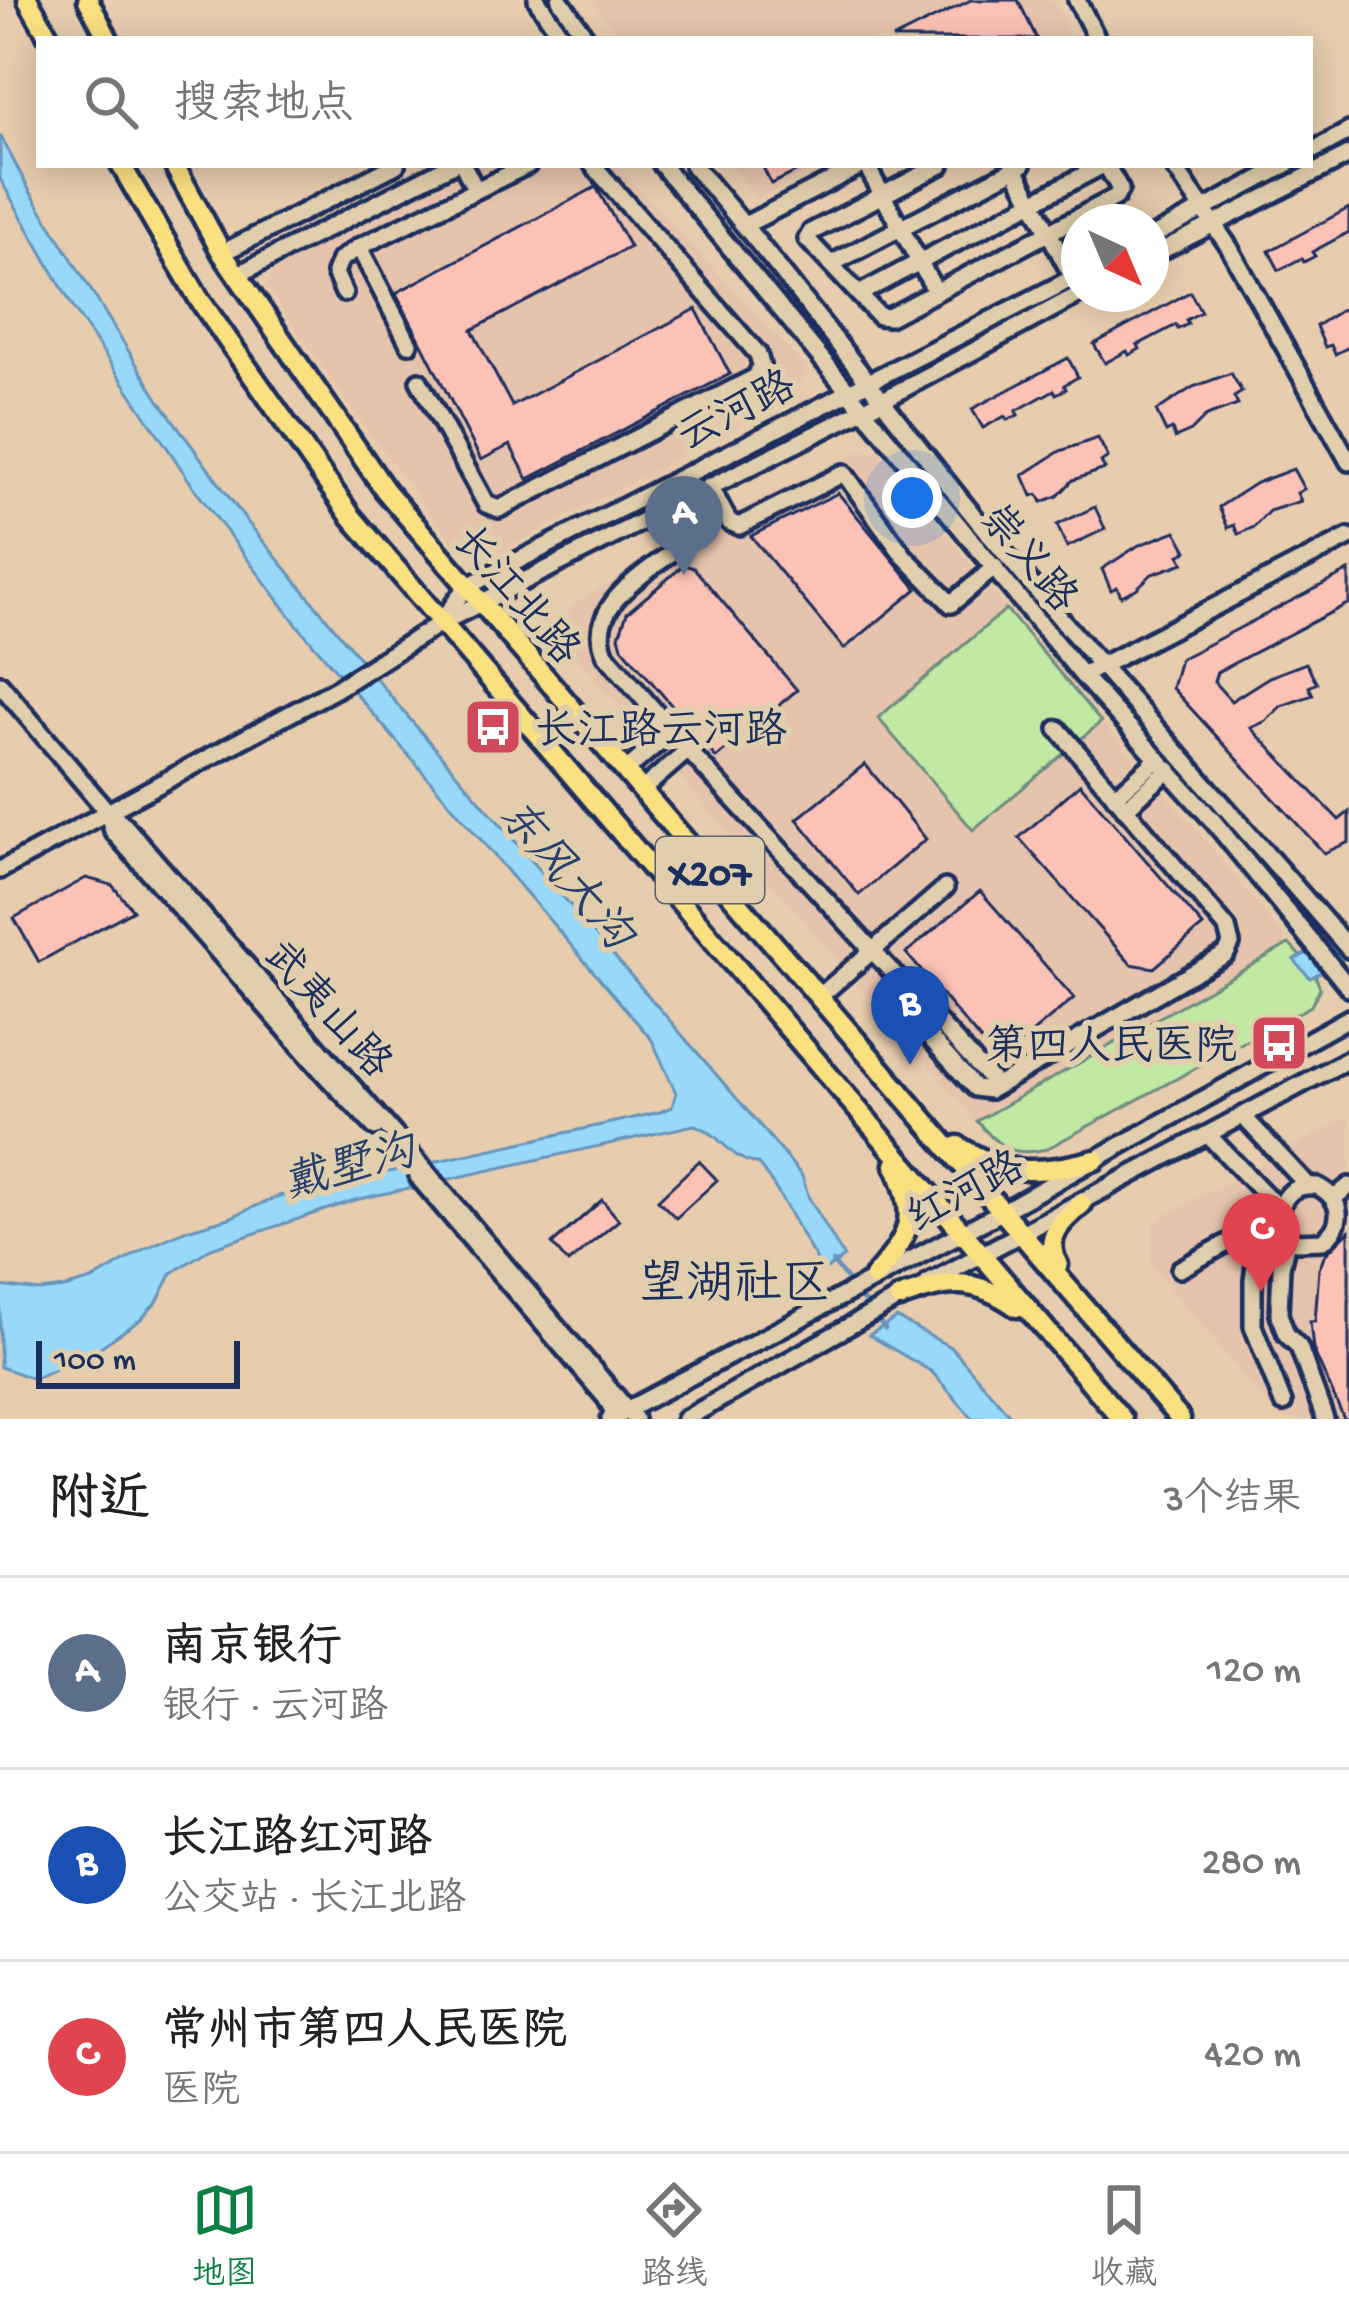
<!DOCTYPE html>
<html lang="zh">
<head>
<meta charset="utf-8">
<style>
  :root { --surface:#fff; --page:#f6f6f6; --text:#222; --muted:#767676; --line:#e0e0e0; --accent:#0b8043 }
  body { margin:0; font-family:"Gochi Hand","LXGW WenKai TC",sans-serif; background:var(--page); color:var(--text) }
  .compass { position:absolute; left:1061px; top:204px; width:108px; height:108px; border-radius:50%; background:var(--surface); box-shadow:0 6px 30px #0003; rotate:136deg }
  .scale { position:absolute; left:36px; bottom:30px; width:204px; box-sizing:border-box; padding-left:12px; border:6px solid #1b2f5e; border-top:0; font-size:33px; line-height:42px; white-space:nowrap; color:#1b2f5e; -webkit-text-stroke:9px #e1ceac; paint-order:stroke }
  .you { position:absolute; left:912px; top:498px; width:42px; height:42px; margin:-30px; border:9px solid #fff; border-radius:50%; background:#1a73e8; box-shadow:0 0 0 18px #1a73e833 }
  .badge { display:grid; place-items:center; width:78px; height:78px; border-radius:50%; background:var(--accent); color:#fff; font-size:39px; font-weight:700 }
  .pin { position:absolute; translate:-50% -99px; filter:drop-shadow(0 3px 6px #0008) }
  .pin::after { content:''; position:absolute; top:63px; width:42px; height:36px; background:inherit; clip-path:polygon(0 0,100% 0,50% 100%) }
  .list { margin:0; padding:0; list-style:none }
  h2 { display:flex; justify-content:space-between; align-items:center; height:156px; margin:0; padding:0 48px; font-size:51px }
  h2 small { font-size:39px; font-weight:400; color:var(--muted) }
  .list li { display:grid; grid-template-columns:78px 1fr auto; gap:36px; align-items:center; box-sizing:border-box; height:192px; padding:0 48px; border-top:3px solid var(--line) }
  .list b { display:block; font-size:45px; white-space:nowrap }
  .list p { margin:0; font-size:39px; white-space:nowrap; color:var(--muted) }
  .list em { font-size:39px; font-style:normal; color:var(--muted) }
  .icon { flex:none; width:66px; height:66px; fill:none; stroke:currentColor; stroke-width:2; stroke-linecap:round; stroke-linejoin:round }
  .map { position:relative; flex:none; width:1349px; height:1419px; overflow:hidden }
  .search { position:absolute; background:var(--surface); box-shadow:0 6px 30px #0003; left:36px; right:36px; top:36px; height:132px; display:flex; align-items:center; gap:30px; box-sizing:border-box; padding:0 42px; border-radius:0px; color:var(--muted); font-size:45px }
  .sheet { height:732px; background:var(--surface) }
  nav { display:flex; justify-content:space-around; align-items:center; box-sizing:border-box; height:168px; border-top:3px solid var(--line); background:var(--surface); font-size:33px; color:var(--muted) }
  nav a { display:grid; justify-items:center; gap:6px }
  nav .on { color:var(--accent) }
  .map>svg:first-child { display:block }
  .built { fill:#e6c3ad }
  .green { fill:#c1e9a4; stroke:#6e8c81; stroke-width:3 }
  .water { fill:#98d8f9; stroke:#6694bb; stroke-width:3 }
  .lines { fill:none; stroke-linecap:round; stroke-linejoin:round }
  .stream { stroke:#6694bb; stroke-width:4.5 }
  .building { fill:#fdc2b6; stroke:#1b2f5e; stroke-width:3 }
  .minor-casing { stroke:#1b2f5e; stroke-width:24 }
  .major-casing { stroke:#1b2f5e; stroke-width:27 }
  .minor { stroke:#e1ceac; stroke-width:15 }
  .major { stroke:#fbe080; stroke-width:18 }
  .labels { text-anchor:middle; stroke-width:12; stroke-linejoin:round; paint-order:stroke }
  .shield { fill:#e1ceac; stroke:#565f75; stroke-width:3 }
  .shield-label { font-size:39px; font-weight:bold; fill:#1b2f5e }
  .street-label { font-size:42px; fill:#1b2f5e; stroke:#e1ceac }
  .poi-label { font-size:42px; fill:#1b2f5e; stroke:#e1ceac; text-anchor:start }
  .water-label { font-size:45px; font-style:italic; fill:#28406e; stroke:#e1ceac }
  .quarter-label { font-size:48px; fill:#1b2f5e; stroke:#e1ceac }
</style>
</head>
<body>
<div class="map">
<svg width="1349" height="1419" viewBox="0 0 1349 1419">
  <rect width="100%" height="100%" fill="#e7ccae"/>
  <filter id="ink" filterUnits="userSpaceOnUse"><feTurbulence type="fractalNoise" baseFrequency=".00833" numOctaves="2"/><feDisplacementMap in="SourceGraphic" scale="24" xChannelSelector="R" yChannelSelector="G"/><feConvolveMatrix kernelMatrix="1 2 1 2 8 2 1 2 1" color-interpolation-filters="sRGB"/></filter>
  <g filter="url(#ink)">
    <g class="built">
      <polygon points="592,0 1053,0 1072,38 621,39"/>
      <polygon points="468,165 616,165 805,367 799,394 494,555 455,545 357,416 267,287 272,272"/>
      <polygon points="728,165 822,165 758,198"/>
      <polygon points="859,451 878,453 890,464 1006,609 879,717 973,829 1101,722 1202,836 1289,944 977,1121 570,649 562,626 574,604 713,522"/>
      <polygon points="1349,1116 1349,1419 1280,1419 1151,1265 1153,1223"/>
    </g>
    <g class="green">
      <polygon points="1006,609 1101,722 973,830 878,718"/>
      <path d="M1289,944L1313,970L1320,988L1311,1006L1046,1149C1011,1157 1000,1148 977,1121Z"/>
    </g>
    <g class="water">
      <path d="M0,135L28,188L160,402L245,519L402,710L764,1130L802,1176L809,1198L844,1257L824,1271C798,1234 785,1197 757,1163C729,1161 720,1131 694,1125L355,1200L211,1248L172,1273L157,1302L140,1320L99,1348L34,1379L0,1367V1286L40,1291L64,1288L92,1280L144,1249L187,1230L229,1218L279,1196L660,1112L672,1107L676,1093L652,1040L298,626L199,495L74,309L0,179Z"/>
      <polygon points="1349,930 1349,956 1310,978 1294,960"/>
      <polygon points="897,1318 952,1348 1013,1419 973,1419 932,1372 869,1335"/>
    </g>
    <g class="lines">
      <polyline class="stream" points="833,1262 885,1329"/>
    </g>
    <g class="building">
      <polygon points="971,0 1018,0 1037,39 892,39"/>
      <polygon points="762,165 810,165 771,184"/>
      <polygon points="596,187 630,247 472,330 512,406 696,309 730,374 528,479 510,445 481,460 396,293"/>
      <polygon points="1349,208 1349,232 1312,252 1315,256 1304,262 1302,258 1279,270 1269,251"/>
      <polygon points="1190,292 1201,312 1186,320 1188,324 1178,329 1176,325 1138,345 1140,349 1129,355 1127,351 1105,363 1094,344"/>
      <polygon points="1349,305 1349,347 1335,354 1331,345 1325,347 1316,326"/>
      <polygon points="1068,358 1078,377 1064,385 1066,389 1056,394 1054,390 1016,411 1018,415 1007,420 1005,416 983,428 972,409"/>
      <polygon points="1231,373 1242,392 1234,397 1238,405 1206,416 1191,431 1175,438 1172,429 1166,432 1156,411 1193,387"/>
      <polygon points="1098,438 1108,457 1101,462 1105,469 1073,480 1058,496 1042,502 1038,494 1032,496 1023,475 1060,451"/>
      <polygon points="1293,469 1304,489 1297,493 1301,501 1269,511 1254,527 1238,534 1234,525 1228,528 1219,507 1256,483"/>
      <polygon points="838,493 917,589 844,649 751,536"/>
      <polygon points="1095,507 1105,529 1067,547 1057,525"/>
      <polygon points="1176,531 1187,551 1179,555 1184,563 1152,574 1136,589 1121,596 1117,587 1111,590 1102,569 1139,545"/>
      <polygon points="684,565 694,568 797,690 716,758 622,647 619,636 627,613"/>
      <polygon points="1349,571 1349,603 1217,672 1214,682 1231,701 1269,677 1306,663 1317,683 1309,687 1313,695 1281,706 1266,721 1251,728 1339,820 1349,812 1349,842 1324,853 1172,688 1180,659"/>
      <polygon points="865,764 926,839 859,895 797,819"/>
      <polygon points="1080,784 1203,926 1154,968 1131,964 1019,838"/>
      <polygon points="86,878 112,885 133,910 39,962 14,918"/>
      <polygon points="980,891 1074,998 998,1061 906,953"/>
      <polygon points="699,1161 717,1180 676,1218 658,1200"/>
      <polygon points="602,1200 619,1220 568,1263 552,1244"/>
      <polygon points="1349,1231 1349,1419 1344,1419 1313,1349 1310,1321 1315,1321 1319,1269 1324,1256"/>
    </g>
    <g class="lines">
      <g class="minor-casing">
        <g id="minor">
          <polyline points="537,0 563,39"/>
          <polyline points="560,0 587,39"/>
          <polyline points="1077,0 1097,39"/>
          <polyline points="1310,152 1349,131"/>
          <polyline points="463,165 476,190"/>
          <polyline points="662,165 1082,675 1214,822 1349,988"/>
          <path d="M693,165C793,280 882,404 978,521C1099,667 1226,806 1349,949"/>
          <polyline points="866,165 936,292"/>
          <polyline points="941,165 811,232 807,239 879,316 889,317 1116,197 1120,189 1106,165"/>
          <polyline points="1013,165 1073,278"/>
          <polyline points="1173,165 1229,247 1349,462"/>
          <polyline points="745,225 862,165"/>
          <polyline points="1151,237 1286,165"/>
          <polyline points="359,247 409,344"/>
          <polyline points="222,253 396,165"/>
          <polyline points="1151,256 1349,155"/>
          <polyline points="831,264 1022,165"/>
          <polyline points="237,275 451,165"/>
          <polyline points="344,293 335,273 340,260 359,247 528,165"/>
          <polyline points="859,294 1103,165"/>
          <polyline points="419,381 486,504 499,509 756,377 761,365 758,354 593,165"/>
          <polyline points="710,486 729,522 739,526 844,473 904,556 951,604"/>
          <path d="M670,507L685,533L683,544C650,571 582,606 606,655L688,750L997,1086"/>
          <polyline points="948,600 951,604 995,567"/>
          <polyline points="441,622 466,587 1079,275"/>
          <polyline points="1091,671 1349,537"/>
          <polyline points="0,684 107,811 124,825 412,1155 635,1419"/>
          <polyline points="625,771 671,732"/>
          <polyline points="642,790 688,750"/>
          <polyline points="1115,797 1158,759"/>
          <polyline points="1125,809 1169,770"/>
          <polyline points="108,813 113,831 328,1078 375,1127"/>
          <polyline points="0,870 336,689 439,624 881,401 1080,294"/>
          <polyline points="820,996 945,888"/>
          <polyline points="922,1029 975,1088 990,1090 1226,954 1231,944 1227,928 1058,729"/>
          <polyline points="1243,1116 1307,1185"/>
          <path d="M1208,1135L1280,1210L1282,1228L1296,1242L1323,1241C1345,1224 1343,1199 1317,1186C1298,1184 1286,1191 1280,1210"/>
          <polyline points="418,1177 606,1398 618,1419"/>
          <polyline points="1334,1198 1349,1186"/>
          <polyline points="1280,1219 1260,1225 1253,1280 1253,1326 1283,1403"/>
          <polyline points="1288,1236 1281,1267 1279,1314 1286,1334 1299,1347 1325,1419"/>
          <polyline points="1180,1269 1260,1225"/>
          <polyline points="928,1283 1349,1059"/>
          <polyline points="610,1419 1005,1210 1349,1018"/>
          <polyline points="685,1419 906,1294"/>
        </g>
      </g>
      <g class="major-casing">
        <g id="major">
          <polyline points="28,0 50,39"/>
          <polyline points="88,0 108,39"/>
          <polyline points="121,165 199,299 350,515 1122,1419"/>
          <polyline points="174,165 222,253 385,490 1180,1419"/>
          <path d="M958,1146C1008,1178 1041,1173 1095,1160"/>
          <path d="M1058,1265C1042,1238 1062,1221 1082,1204"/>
          <path d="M874,1277C911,1235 919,1217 895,1165"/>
          <path d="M899,1298C949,1280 972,1276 1017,1307"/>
        </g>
      </g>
      <use href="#minor" class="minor"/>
      <use href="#major" class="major"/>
    </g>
  </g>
  <defs>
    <g id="bus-square" transform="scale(3)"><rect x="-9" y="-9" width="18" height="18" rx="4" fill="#d1495b" stroke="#e1ceac"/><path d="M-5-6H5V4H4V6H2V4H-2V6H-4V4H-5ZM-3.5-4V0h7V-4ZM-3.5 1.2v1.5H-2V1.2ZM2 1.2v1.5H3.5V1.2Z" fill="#fff"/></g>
  </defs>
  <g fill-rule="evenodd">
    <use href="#bus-square" x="493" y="727"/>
    <use href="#bus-square" x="1279" y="1043"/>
  </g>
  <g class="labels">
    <rect class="shield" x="656" y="837" width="108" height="66" rx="9"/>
    <g class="shield-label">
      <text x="710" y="884">X207</text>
    </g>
    <g class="street-label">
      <text transform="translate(735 408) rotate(-27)" y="15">云河路</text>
      <text transform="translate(1031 556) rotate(50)" y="15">崇义路</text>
      <text transform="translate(519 593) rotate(49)" y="15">长江北路</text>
      <text transform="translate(330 1007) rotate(48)" y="15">武夷山路</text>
      <text transform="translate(964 1189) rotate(-28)" y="15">红河路</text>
    </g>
    <g class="poi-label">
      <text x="535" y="742">长江路云河路</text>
      <text x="1237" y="1058" text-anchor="end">第四人民医院</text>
    </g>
    <g class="water-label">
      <text transform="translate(568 872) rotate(50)" y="16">东风大沟</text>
      <text transform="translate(348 1164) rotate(-15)" y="16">戴墅沟</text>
    </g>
    <g class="quarter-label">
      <text x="734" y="1297">望湖社区</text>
    </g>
  </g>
</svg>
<svg class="compass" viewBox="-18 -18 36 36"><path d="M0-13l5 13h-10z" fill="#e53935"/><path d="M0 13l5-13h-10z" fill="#767676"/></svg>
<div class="scale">100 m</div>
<div class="you"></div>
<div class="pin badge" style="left:684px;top:575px;background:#5c6f8a">A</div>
<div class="pin badge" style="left:910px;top:1065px;background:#1a4fb4">B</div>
<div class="pin badge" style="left:1261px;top:1292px;background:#e0444e">C</div>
<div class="search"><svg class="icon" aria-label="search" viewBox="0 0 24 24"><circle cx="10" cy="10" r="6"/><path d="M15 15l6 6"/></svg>搜索地点</div>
</div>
<section class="sheet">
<h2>附近<small>3个结果</small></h2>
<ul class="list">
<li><span class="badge" style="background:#5c6f8a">A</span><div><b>南京银行</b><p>银行 · 云河路</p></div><em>120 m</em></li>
<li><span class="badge" style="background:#1a4fb4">B</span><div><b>长江路红河路</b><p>公交站 · 长江北路</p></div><em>280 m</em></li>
<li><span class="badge" style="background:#e0444e">C</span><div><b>常州市第四人民医院</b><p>医院</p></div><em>420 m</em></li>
</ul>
</section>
<nav>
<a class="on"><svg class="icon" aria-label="map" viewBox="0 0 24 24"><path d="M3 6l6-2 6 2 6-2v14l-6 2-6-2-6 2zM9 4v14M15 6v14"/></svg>地图</a>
<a><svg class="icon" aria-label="directions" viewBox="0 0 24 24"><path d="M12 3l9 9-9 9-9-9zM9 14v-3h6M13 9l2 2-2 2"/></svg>路线</a>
<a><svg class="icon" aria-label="saved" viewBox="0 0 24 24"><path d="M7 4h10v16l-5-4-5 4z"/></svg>收藏</a>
</nav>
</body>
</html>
